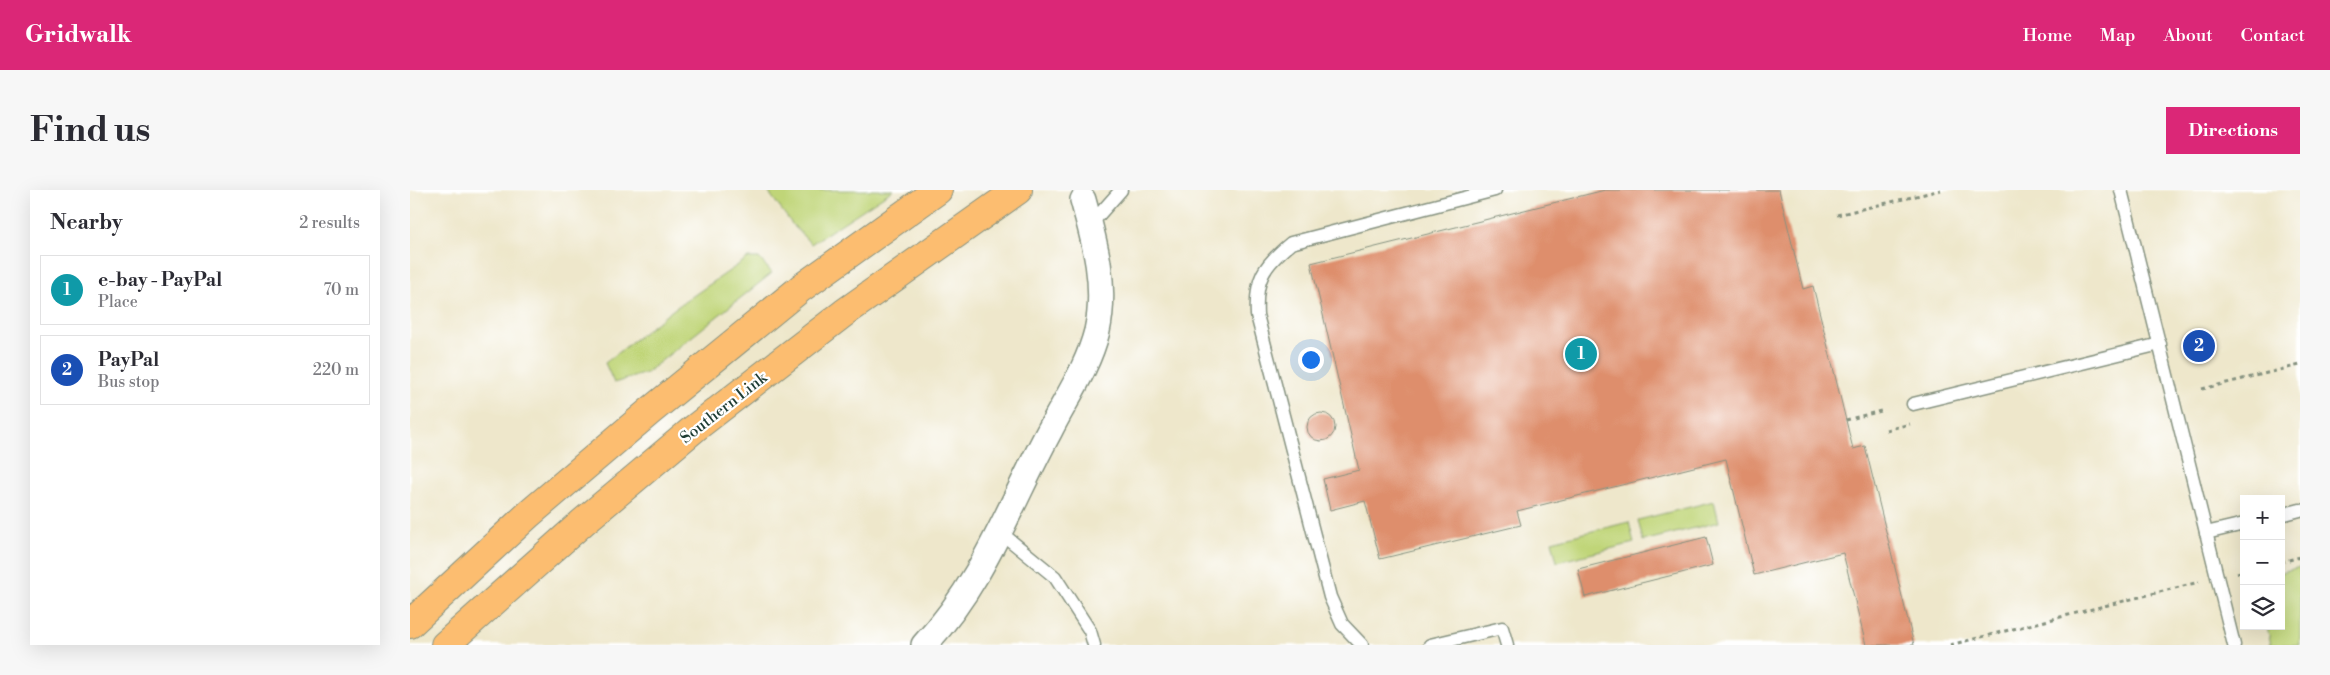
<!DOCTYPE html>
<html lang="en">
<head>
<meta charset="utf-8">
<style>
  :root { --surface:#fff; --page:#f7f7f7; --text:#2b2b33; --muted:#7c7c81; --line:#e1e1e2; --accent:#db2777 }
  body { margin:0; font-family:"Libre Bodoni",serif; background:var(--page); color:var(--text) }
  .controls { position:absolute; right:15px; bottom:15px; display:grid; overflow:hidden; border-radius:0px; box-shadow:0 5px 20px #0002 }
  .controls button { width:45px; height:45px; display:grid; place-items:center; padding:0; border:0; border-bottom:1px solid var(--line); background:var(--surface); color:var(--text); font:25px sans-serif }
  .you { position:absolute; left:900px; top:169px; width:18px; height:18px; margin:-12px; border:4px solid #fff; border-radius:50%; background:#1a73e8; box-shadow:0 0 0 8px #1a73e833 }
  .badge { display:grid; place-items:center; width:32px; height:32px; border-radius:50%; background:var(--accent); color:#fff; font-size:16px; font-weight:700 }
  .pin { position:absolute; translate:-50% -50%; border:2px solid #fff; box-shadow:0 1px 5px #0006 }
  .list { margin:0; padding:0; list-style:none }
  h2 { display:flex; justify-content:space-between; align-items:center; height:65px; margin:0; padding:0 20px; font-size:21px }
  h2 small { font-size:16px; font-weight:400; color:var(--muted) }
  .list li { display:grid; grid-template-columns:32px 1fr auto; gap:15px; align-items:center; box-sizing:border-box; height:70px; margin:0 10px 10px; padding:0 10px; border:1px solid var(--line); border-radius:0px }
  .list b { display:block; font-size:19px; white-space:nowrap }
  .list p { margin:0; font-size:16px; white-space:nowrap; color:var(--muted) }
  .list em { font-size:16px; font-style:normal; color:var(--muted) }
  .icon { flex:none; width:28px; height:28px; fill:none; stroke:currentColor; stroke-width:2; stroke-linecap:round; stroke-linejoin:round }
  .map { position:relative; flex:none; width:1890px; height:455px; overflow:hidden; border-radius:0px }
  header { display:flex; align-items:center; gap:30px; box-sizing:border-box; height:70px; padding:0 25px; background:var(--accent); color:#fff }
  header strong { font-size:24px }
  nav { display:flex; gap:28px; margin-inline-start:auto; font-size:18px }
  .intro { display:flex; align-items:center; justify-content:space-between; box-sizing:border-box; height:120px; padding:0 30px }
  h1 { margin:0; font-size:35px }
  .button { padding:12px 22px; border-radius:0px; background:var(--accent); color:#fff; font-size:18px; font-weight:700 }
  main { display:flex; gap:30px; padding:0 30px }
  aside { flex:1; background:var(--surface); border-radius:0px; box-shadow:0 5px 20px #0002 }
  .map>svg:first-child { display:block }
  .green { fill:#c0d578; stroke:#708956 }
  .building { fill:#de8e6c }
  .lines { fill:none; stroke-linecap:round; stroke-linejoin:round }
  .lane-casing { stroke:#869280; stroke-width:15 }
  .street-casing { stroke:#869280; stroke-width:28 }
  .primary-casing { stroke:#869280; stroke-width:30 }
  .path { stroke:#869280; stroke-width:3; stroke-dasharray:4 4; stroke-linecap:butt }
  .lane { stroke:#fff; stroke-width:12 }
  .street { stroke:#fff; stroke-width:25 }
  .primary { stroke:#fcbd6f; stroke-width:28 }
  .labels { text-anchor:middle; stroke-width:4.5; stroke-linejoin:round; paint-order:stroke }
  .street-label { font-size:16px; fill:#1f3d34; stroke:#fff }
</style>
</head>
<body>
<header>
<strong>Gridwalk</strong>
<nav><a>Home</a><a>Map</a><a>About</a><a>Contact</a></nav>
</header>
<div class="intro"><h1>Find us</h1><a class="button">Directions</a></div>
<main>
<aside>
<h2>Nearby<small>2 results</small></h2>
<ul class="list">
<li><span class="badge" style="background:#0f9aa8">1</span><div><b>e-bay - PayPal</b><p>Place</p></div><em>70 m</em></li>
<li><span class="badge" style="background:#1a4fb4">2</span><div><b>PayPal</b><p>Bus stop</p></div><em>220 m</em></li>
</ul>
</aside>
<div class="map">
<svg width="1890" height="455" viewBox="0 0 1890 455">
  <rect width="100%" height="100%" fill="#fff"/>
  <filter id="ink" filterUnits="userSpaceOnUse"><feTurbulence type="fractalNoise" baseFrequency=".02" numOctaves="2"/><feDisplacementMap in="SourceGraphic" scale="10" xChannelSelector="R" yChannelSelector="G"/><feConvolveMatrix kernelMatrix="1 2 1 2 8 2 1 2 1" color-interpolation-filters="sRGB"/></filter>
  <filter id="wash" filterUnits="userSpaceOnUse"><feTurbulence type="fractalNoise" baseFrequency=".0096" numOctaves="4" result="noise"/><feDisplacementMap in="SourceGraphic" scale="20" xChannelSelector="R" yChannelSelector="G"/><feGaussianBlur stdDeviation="1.12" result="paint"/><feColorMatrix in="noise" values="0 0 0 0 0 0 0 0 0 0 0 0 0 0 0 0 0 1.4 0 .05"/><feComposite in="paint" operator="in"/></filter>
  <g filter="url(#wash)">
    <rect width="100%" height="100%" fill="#eee7cb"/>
    <g class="green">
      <polygon points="357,0 483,0 401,54 382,34"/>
      <polygon points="338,68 349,68 362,83 236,183 204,193 195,173 264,119"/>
      <polygon points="1304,311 1309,332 1233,351 1228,330"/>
      <polygon points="1219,332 1224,353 1147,372 1142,351"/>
      <polygon points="1890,377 1890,455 1861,455 1857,436 1871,436 1871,382"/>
    </g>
    <g id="blocks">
      <g class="building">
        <polygon points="1195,0 1369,0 1393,99 1403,96 1443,259 1455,256 1504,455 1456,455 1433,363 1344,385 1316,269 1107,321 1111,335 970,369 955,311 920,320 913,289 949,280 901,73"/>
        <circle cx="911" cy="237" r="14"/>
        <polygon points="1296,347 1303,375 1175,407 1168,379"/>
      </g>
    </g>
  </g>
  <g filter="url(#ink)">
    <use href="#blocks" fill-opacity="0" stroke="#869280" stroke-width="1"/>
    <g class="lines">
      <g class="lane-casing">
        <g id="lane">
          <polyline points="1711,0 1824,455"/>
          <polyline points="680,35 711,0"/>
          <polyline points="1503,214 1750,154"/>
          <polyline points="1871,325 1890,320"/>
          <polyline points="590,342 645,387 680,441 684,455"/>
          <polyline points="1796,343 1834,334"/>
          <path d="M952,455L932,434L920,407L847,125C845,89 853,76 881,53L1085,0"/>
          <polyline points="1020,455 1092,438 1097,455"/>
        </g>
      </g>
      <g class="street-casing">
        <path id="street" d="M514,455C573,393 600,314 640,240C657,207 678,177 687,141C697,96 685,53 673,10"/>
      </g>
      <g class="primary-casing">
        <g id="primary">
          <polyline points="0,434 119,324 239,222 391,98 528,0"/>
          <polyline points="35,455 173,332 285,238 434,123 608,0"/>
        </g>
      </g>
      <g class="path">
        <polyline points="1427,25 1531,0"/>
        <polyline points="1792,199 1890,175"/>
        <polyline points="1436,230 1471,221"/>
        <polyline points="1476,240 1500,234"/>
        <polyline points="1871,372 1890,367"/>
        <polyline points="1827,383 1834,381"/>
        <polyline points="1540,455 1789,392"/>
      </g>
      <use href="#lane" class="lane"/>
      <use href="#street" class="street"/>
      <use href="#primary" class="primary"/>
    </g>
  </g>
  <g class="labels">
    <g class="street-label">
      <text transform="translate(313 217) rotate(-38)" y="6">Southern Link</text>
    </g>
  </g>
</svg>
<div class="controls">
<button>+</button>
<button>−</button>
<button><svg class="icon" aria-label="layers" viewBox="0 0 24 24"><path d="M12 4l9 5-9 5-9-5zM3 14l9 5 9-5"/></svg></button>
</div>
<div class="you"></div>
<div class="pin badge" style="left:1171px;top:164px;background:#0f9aa8">1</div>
<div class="pin badge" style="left:1789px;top:156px;background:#1a4fb4">2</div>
</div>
</main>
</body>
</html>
